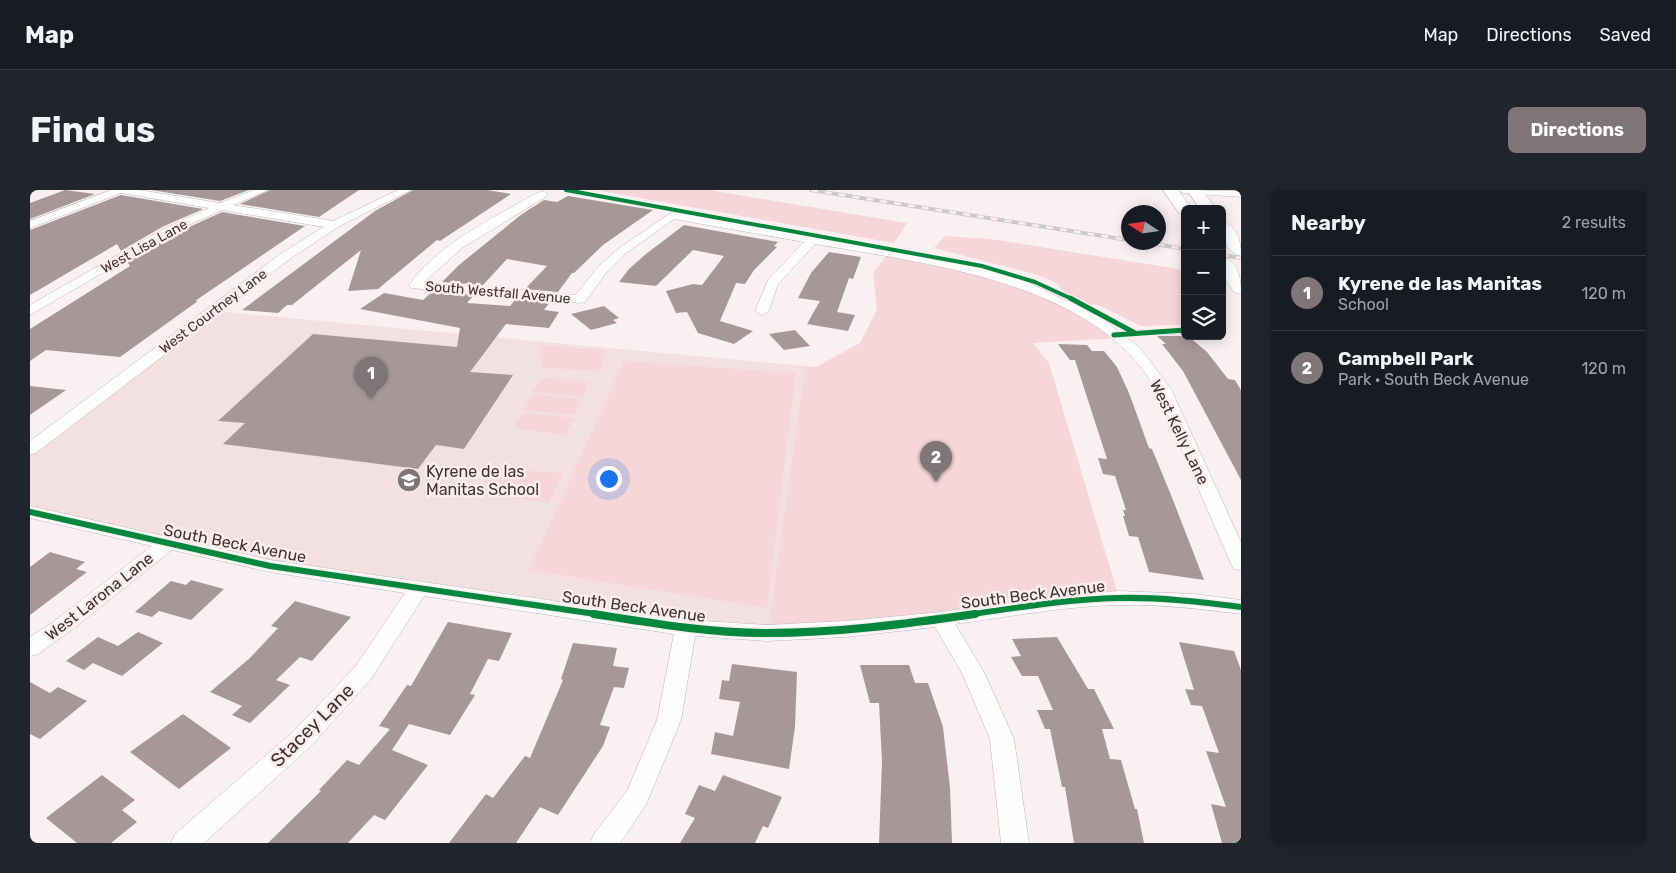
<!DOCTYPE html>
<html lang="en">
<head>
<meta charset="utf-8">
<style>
  :root { --surface:#171b24; --page:#20242c; --text:#f1f3f6; --muted:#9ea1a6; --line:#363941; --accent:#807678 }
  body { margin:0; font-family:Rubik,sans-serif; background:var(--page); color:var(--text) }
  .controls { position:absolute; right:15px; top:15px; display:grid; overflow:hidden; border-radius:8px; box-shadow:0 2px 12px #0003 }
  .controls button { width:45px; height:45px; display:grid; place-items:center; padding:0; border:0; border-bottom:1px solid var(--line); background:var(--surface); color:var(--text); font:25px sans-serif }
  .compass { position:absolute; left:1091px; top:15px; width:45px; height:45px; border-radius:50%; background:var(--surface); box-shadow:0 2px 12px #0003; rotate:282deg }
  .you { position:absolute; left:578px; top:288px; width:18px; height:18px; margin:-12px; border:4px solid #fff; border-radius:50%; background:#1a73e8; box-shadow:0 0 0 8px #1a73e833 }
  .badge { display:grid; place-items:center; width:32px; height:32px; border-radius:50%; background:var(--accent); color:#fff; font-size:16px; font-weight:700 }
  .pin { position:absolute; translate:-50% -41px; filter:drop-shadow(0 1px 2px #0008) }
  .pin::after { content:''; position:absolute; top:26px; width:18px; height:15px; background:inherit; clip-path:polygon(0 0,100% 0,50% 100%) }
  .list { margin:0; padding:0; list-style:none }
  h2 { display:flex; justify-content:space-between; align-items:center; height:65px; margin:0; padding:0 20px; font-size:21px }
  h2 small { font-size:16px; font-weight:400; color:var(--muted) }
  .list li { display:grid; grid-template-columns:32px 1fr auto; gap:15px; align-items:center; box-sizing:border-box; height:75px; padding:0 20px; border-top:1px solid var(--line) }
  .list b { display:block; font-size:19px; white-space:nowrap }
  .list p { margin:0; font-size:16px; white-space:nowrap; color:var(--muted) }
  .list em { font-size:16px; font-style:normal; color:var(--muted) }
  .icon { flex:none; width:28px; height:28px; fill:none; stroke:currentColor; stroke-width:2; stroke-linecap:round; stroke-linejoin:round }
  .map { position:relative; flex:none; width:1211px; height:653px; overflow:hidden; border-radius:8px }
  header { display:flex; align-items:center; gap:30px; box-sizing:border-box; height:70px; padding:0 25px; background:var(--surface); border-bottom:1px solid var(--line) }
  header strong { font-size:24px }
  nav { display:flex; gap:28px; margin-inline-start:auto; font-size:18px }
  .intro { display:flex; align-items:center; justify-content:space-between; box-sizing:border-box; height:120px; padding:0 30px }
  h1 { margin:0; font-size:35px }
  .button { padding:12px 22px; border-radius:8px; background:var(--accent); color:#fff; font-size:18px; font-weight:700 }
  main { display:flex; gap:30px; padding:0 30px }
  aside { flex:1; background:var(--surface); border-radius:8px; box-shadow:0 2px 12px #0003 }
  .map>svg:first-child { display:block }
  .built { fill:#f3e1e2 }
  .green { fill:#f7d6d9 }
  .building { fill:#a89799 }
  .lines { fill:none; stroke-linecap:round; stroke-linejoin:round }
  .street-casing { stroke:#bfb5b7; stroke-width:1 }
  .primary-casing { stroke:#bfb5b7; stroke-width:1 }
  .street { fill:#fefdfd; fill-rule:evenodd }
  .primary { fill:#fefdfd; fill-rule:evenodd }
  .rail-casing { stroke:#ccc9c9; stroke-width:4 }
  .rail { stroke:#fdedee; stroke-width:2.5; stroke-dasharray:7; stroke-linecap:butt }
  .cycleway-far3-casing { stroke:#fdedee; stroke-width:5.5 }
  .cycleway-far2-casing { stroke:#fdedee; stroke-width:8 }
  .cycleway-far1-casing { stroke:#fdedee; stroke-width:9 }
  .cycleway-casing { stroke:#fdedee; stroke-width:11 }
  .cycleway-far3 { stroke:#00873e; stroke-width:4 }
  .cycleway-far2 { stroke:#00873e; stroke-width:5 }
  .cycleway-far1 { stroke:#00873e; stroke-width:6 }
  .cycleway { stroke:#00873e; stroke-width:8 }
  .labels { text-anchor:middle; stroke-width:5; stroke-linejoin:round; paint-order:stroke }
  .far-street-label { font-size:14px; fill:#3f3536; stroke:#fdedee }
  .street-label { font-size:16px; fill:#3f3536; stroke:#fdedee }
  .poi-label { font-size:16px; fill:#3f3536; stroke:#fdedee; text-anchor:start }
  .near-street-label { font-size:19px; fill:#3f3536; stroke:#fdedee }
</style>
</head>
<body>
<header>
<strong>Map</strong>
<nav><a>Map</a><a>Directions</a><a>Saved</a></nav>
</header>
<div class="intro"><h1>Find us</h1><a class="button">Directions</a></div>
<main>
<div class="map">
<svg width="1211" height="653" viewBox="0 0 1211 653">
  <rect width="100%" height="100%" fill="#faf0f2"/>
  <polygon class="built" points="183,121 775,176 737,443 240,376 0,322 0,259"/>
  <g class="green">
    <polygon points="565,0 679,0 877,33 864,53"/>
    <polygon points="915,46 961,49 1155,80 1155,135 1110,136 1069,115 1054,114 1038,107 1026,93 1008,85 904,58"/>
    <polygon points="858,64 993,95 1088,148 1003,153 1019,173 1089,408 737,443 775,176 786,177 830,153 847,119 843,83"/>
    <polygon points="511,155 575,160 571,181 512,178 510,163"/>
    <polygon points="594,171 766,183 737,418 499,380"/>
    <polygon points="513,188 559,192 552,207 502,202"/>
    <polygon points="503,204 553,209 545,225 494,220"/>
    <polygon points="493,223 545,228 535,245 483,238"/>
    <polygon points="461,278 533,283 519,313 447,303"/>
  </g>
  <g class="building">
    <polygon points="35,0 65,4 0,29 0,13"/>
    <polygon points="121,0 219,0 190,11"/>
    <polygon points="240,0 329,0 289,27 210,14"/>
    <polygon points="383,0 457,0 481,4 410,51 407,50 348,99 318,101 331,60 262,115 257,115 248,123 212,120 345,21"/>
    <polygon points="91,5 173,19 132,37 91,61 87,54 0,105 0,40"/>
    <polygon points="538,6 623,20 573,55 544,83 542,83 528,102 495,99 517,76 477,69 453,95 412,92 429,75 492,24 514,10 527,12"/>
    <polygon points="192,22 275,36 165,111 168,111 90,167 16,160 0,171 0,139 100,76 97,71 142,45"/>
    <polygon points="654,35 748,52 744,56 747,57 724,80 715,94 706,93 690,131 723,141 704,154 668,143 657,122 646,123 636,101 663,94 672,95 694,66 663,60 626,96 589,92 599,79 616,64"/>
    <polygon points="799,62 831,67 823,89 819,88 807,122 825,125 818,141 777,134 790,111 768,108 781,83"/>
    <polygon points="402,102 444,105 437,113 480,116 486,109 520,112 514,120 529,122 519,138 476,134 440,182 483,185 434,259 406,255 388,279 193,254 215,233 188,231 283,144 427,157 430,138 330,119 354,103 393,110"/>
    <polygon points="574,116 589,128 583,130 587,133 561,140 541,124"/>
    <polygon points="765,140 780,156 754,160 739,144"/>
    <polygon points="1127,146 1158,146 1177,162 1198,189 1205,190 1211,200 1211,290 1153,181 1132,154 1136,154"/>
    <polygon points="1028,154 1057,155 1062,161 1074,161 1087,177 1099,203 1119,258 1122,259 1141,305 1174,390 1119,382 1108,347 1099,346 1093,326 1095,326 1093,320 1096,320 1085,286 1073,284 1068,268 1077,269 1045,170 1040,170"/>
    <polygon points="0,196 36,200 0,225"/>
    <polygon points="20,362 55,372 46,379 57,382 0,425 0,377"/>
    <polygon points="161,390 194,399 161,430 129,421 122,427 105,422 141,391 156,395"/>
    <polygon points="265,411 321,427 282,471 270,467 246,490 260,495 220,533 202,525 212,516 180,502 220,468 248,438 241,436"/>
    <polygon points="418,432 482,443 469,471 458,469 440,504 445,505 420,545 379,534 362,560 398,575 355,630 344,625 318,653 238,653 291,601 289,600 317,570 329,575 360,539 349,536 377,495 381,496"/>
    <polygon points="108,442 133,453 92,486 63,473 54,480 36,471 68,447 88,456"/>
    <polygon points="1027,447 1058,499 1064,499 1084,539 1072,539 1080,569 1091,570 1105,619 1107,619 1114,653 1044,653 1035,597 1032,597 1020,539 1015,539 1007,520 1023,520 1008,486 992,486 981,467 991,466 982,449"/>
    <polygon points="1149,452 1204,461 1211,480 1211,653 1192,653 1181,614 1196,617 1176,561 1189,563 1172,516 1161,515 1155,499 1164,500"/>
    <polygon points="543,453 587,458 583,476 599,478 594,498 584,497 570,535 580,537 573,556 528,625 510,617 486,653 419,653 456,604 463,608 495,566 500,568 533,490 531,489"/>
    <polygon points="702,474 767,482 765,537 759,579 681,564 685,542 703,546 710,512 689,509 692,490 699,491"/>
    <polygon points="830,475 879,475 885,493 898,493 913,537 920,598 922,653 849,653 852,572 849,513 840,513"/>
    <polygon points="0,492 20,503 28,497 57,511 10,549 0,544"/>
    <polygon points="153,524 201,558 149,599 100,562"/>
    <polygon points="72,585 105,610 92,620 107,632 81,653 47,653 16,628"/>
    <polygon points="693,585 752,607 738,638 733,636 725,653 650,653 665,628 655,624 669,595 685,601"/>
  </g>
  <g class="lines">
    <g class="street-casing">
      <g id="street">
        <polygon points="81,0 109,0 190,13 224,0 238,0 203,15 303,31 368,0 381,0 308,37 261,68 6,263 0,264 0,251 253,62 294,37 192,20 141,43 0,125 0,115 133,39 179,18 91,3 0,38 0,31"/>
        <polygon points="1148,0 1211,1 1211,7 1153,3"/>
        <path d="M513,1L518,4L517,6L432,58L394,92L546,105L567,78L588,59L642,22L936,74L997,92L1069,126L1110,158L1141,199L1211,352V380L1204,379L1201,374C1184,335 1167,295 1150,256C1142,237 1135,217 1126,200C1067,92 894,73 785,54L748,94L739,121L732,125L725,121L738,90L774,52L644,29L596,63L575,84L555,112L550,113L381,98L379,95C404,60 446,37 482,17C492,12 502,4 513,1Z"/>
        <path d="M0,316L240,370L656,430L737,435L816,431L911,422L1024,406L1089,401L1164,404L1211,410V424C1171,419 1130,414 1089,415C1034,416 979,427 925,434L954,482L984,549L999,653H971L960,549L932,483L905,437L816,447L737,451L665,446L651,530L616,615L590,653H560L564,644L597,601L627,530L644,444L394,406L341,489L281,556L174,653H141L145,644L263,542L325,477L375,403L240,382L142,360L39,442L8,464L0,466V447L23,432L122,356L0,328Z"/>
      </g>
    </g>
    <g class="primary-casing">
      <g id="primary">
        <polygon points="1133,0 1148,0 1162,19 1155,19 1155,25 1149,23"/>
        <polygon points="1157,0 1172,0 1186,19 1170,19"/>
        <path d="M1192,32C1208,36 1211,52 1211,66C1195,62 1192,46 1192,32Z"/>
        <path d="M1192,67C1209,71 1211,89 1211,104L1204,102L1192,85Z"/>
      </g>
    </g>
    <use href="#street" class="street"/>
    <use href="#primary" class="primary"/>
    <g class="rail-casing">
      <g id="rail">
        <polyline points="781,0 1098,50"/>
        <polyline points="1114,52 1155,59"/>
        <polyline points="1192,65 1211,68"/>
      </g>
    </g>
    <use href="#rail" class="rail"/>
    <g class="cycleway-far3-casing">
      <polyline id="cycleway-far3" points="536,0 952,76 1005,92 1042,109"/>
    </g>
    <g class="cycleway-far2-casing">
      <g id="cycleway-far2">
        <polyline points="1040,108 1105,143"/>
        <polyline points="1084,145 1155,140"/>
      </g>
    </g>
    <g class="cycleway-far1-casing">
      <g id="cycleway-far1">
        <polyline points="0,322 240,376 572,425"/>
        <path d="M936,425C986,418 1037,409 1088,408C1129,407 1171,412 1211,417"/>
      </g>
    </g>
    <g class="cycleway-casing">
      <path id="cycleway" d="M564,424C621,433 679,443 737,443C806,443 876,434 945,424"/>
    </g>
    <use href="#cycleway-far3" class="cycleway-far3"/>
    <use href="#cycleway-far2" class="cycleway-far2"/>
    <use href="#cycleway-far1" class="cycleway-far1"/>
    <use href="#cycleway" class="cycleway"/>
  </g>
  <defs>
    <g id="school-disc" transform="scale(1.25)"><circle r="9.5" fill="#807678" stroke="#fdedee"/><path d="M0-5L7-2L0 1L-7-2ZM-4 1L0 2.5L4 1V4Q0 6-4 4Z" fill="#fff"/></g>
  </defs>
  <g fill-rule="evenodd">
    <use href="#school-disc" x="379" y="290"/>
  </g>
  <g class="labels">
    <g class="far-street-label">
      <text transform="translate(114 56) rotate(-29)" y="5">West Lisa Lane</text>
      <text transform="translate(468 102) rotate(5)" y="5">South Westfall Avenue</text>
      <text transform="translate(183 121) rotate(-37)" y="5">West Courtney Lane</text>
    </g>
    <g class="street-label">
      <text transform="translate(1150 242) rotate(64)" y="6">West Kelly Lane</text>
      <text transform="translate(205 353) rotate(11)" y="6">South Beck Avenue</text>
      <text transform="translate(1003 404) rotate(-7)" y="6">South Beck Avenue</text>
      <text transform="translate(69 406) rotate(-38)" y="6">West Larona Lane</text>
      <text transform="translate(604 416) rotate(8)" y="6">South Beck Avenue</text>
    </g>
    <g class="poi-label">
      <text x="396" y="287">Kyrene de las<tspan x="396" dy="18">Manitas School</tspan></text>
    </g>
    <g class="near-street-label">
      <text transform="translate(282 535) rotate(-45)" y="7">Stacey Lane</text>
    </g>
  </g>
</svg>
<div class="controls">
<button>+</button>
<button>−</button>
<button><svg class="icon" aria-label="layers" viewBox="0 0 24 24"><path d="M12 4l9 5-9 5-9-5zM3 14l9 5 9-5"/></svg></button>
</div>
<svg class="compass" viewBox="-18 -18 36 36"><path d="M0-13l5 13h-10z" fill="#e53935"/><path d="M0 13l5-13h-10z" fill="#9ea1a6"/></svg>
<div class="you"></div>
<div class="pin badge" style="left:341px;top:208px">1</div>
<div class="pin badge" style="left:906px;top:292px">2</div>
</div>
<aside>
<h2>Nearby<small>2 results</small></h2>
<ul class="list">
<li><span class="badge">1</span><div><b>Kyrene de las Manitas</b><p>School</p></div><em>120 m</em></li>
<li><span class="badge">2</span><div><b>Campbell Park</b><p>Park · South Beck Avenue</p></div><em>120 m</em></li>
</ul>
</aside>
</main>
</body>
</html>
